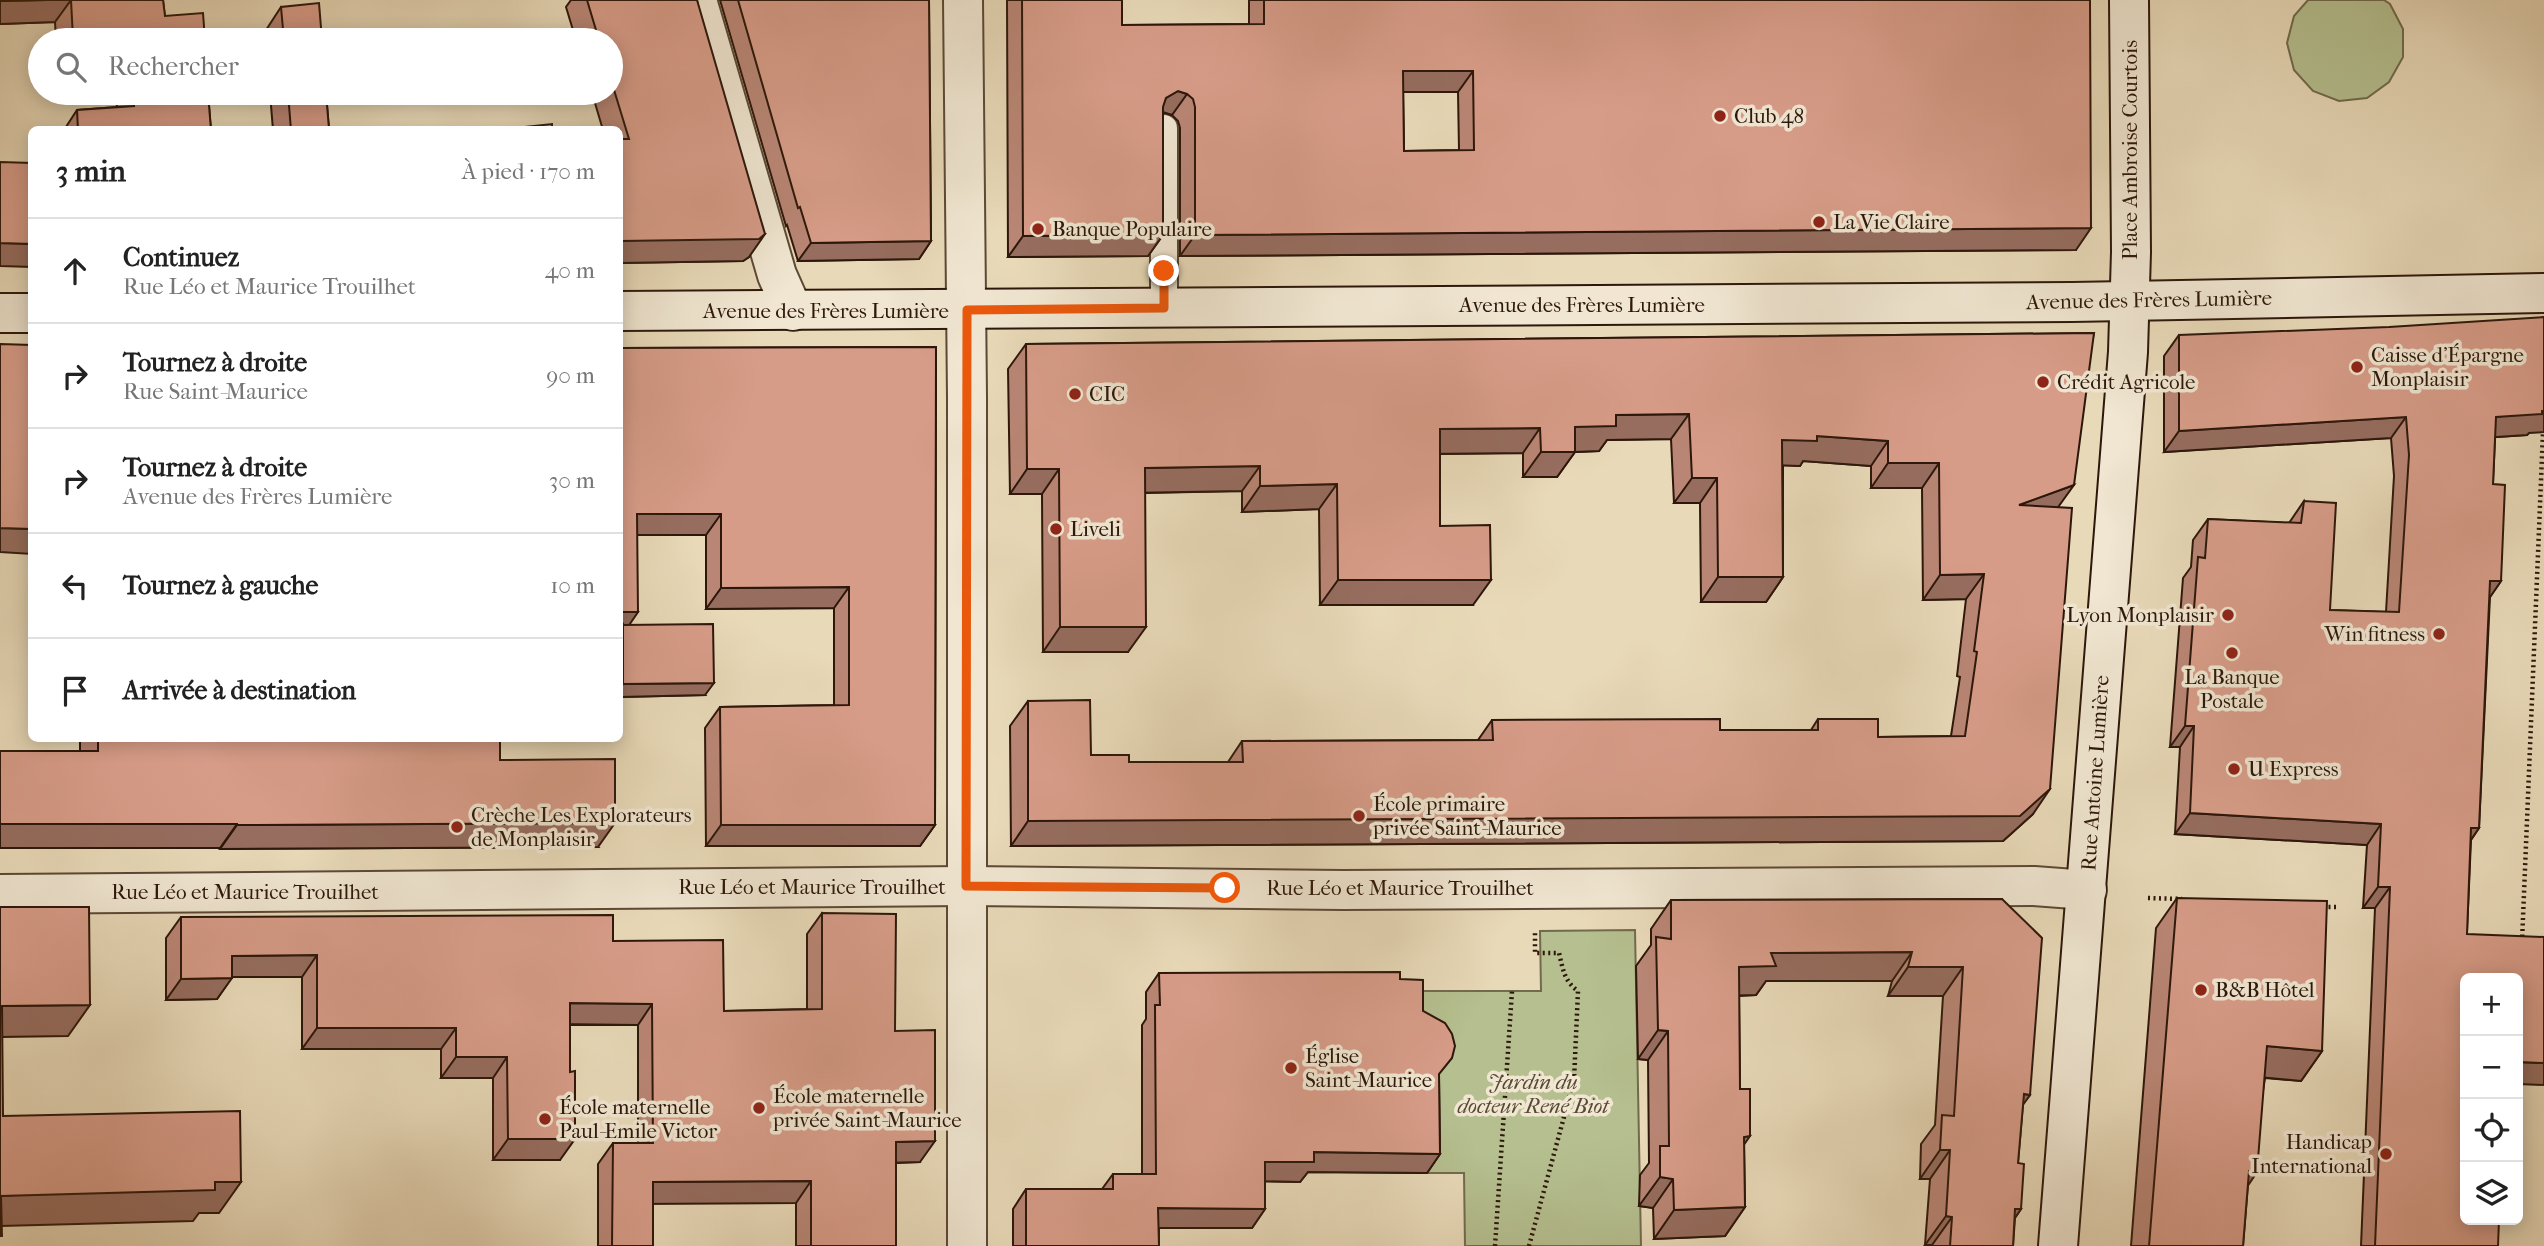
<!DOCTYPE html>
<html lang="fr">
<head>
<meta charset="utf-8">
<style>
  :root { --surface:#fff; --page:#f6f6f6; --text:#222; --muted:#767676; --line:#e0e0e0 }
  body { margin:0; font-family:"IM FELL French Canon",serif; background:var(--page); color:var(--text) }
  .controls { position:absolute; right:21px; bottom:21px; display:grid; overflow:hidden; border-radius:10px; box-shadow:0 4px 18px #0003 }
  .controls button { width:63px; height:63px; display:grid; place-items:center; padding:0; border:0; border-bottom:2px solid var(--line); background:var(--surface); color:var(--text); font:35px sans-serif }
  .stop { position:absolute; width:21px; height:21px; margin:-16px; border:5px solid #ea580c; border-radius:50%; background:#fff }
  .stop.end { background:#ea580c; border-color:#fff; box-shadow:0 2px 7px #0008 }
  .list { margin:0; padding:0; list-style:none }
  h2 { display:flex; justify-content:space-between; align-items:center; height:91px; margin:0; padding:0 28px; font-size:30px }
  h2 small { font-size:23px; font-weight:400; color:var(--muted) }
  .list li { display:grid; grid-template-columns:46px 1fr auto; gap:21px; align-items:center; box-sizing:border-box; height:105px; padding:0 28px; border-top:2px solid var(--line) }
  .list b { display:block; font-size:26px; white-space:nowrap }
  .list p { margin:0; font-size:23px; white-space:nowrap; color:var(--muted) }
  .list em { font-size:23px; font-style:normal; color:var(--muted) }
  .icon { flex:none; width:38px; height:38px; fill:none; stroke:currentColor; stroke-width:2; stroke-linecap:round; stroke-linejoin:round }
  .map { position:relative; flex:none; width:2544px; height:1246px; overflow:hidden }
  .search { position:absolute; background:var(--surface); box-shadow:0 4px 18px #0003; left:28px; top:28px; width:595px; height:77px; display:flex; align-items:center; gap:18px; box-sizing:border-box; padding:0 24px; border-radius:38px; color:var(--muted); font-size:26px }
  .panel { position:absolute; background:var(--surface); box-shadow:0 4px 18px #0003; left:28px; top:126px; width:595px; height:616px; border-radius:10px }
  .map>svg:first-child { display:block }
  .green { fill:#b5bf8f; stroke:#716b4d; stroke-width:2 }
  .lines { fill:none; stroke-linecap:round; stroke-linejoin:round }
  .lane-casing { stroke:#5c4836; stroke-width:30 }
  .street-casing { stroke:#5c4836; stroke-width:42 }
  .secondary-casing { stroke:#2d170b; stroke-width:42 }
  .path { stroke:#2d170b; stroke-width:4.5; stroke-dasharray:2 3.5; stroke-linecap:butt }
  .lane { stroke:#f0e6d1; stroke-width:26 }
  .street { stroke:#f0e6d1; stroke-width:38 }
  .secondary { stroke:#f0e6d1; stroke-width:38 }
  .wall { fill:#b98675; stroke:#2d170b; stroke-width:2; fill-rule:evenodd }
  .shaded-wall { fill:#966d5f; stroke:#2d170b; stroke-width:2 }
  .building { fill:#d79c88; stroke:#2d170b; stroke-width:2; fill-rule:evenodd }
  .route { stroke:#ea580c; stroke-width:9 }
  .poi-dot { fill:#8f2418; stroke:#f0e6d1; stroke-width:2.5 }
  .labels { text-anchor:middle; stroke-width:7; stroke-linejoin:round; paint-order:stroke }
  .poi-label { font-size:21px; fill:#2d170b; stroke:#f0e6d1; text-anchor:start }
  .street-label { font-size:21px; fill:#2d170b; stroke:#f0e6d1 }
  .park-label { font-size:21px; font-style:italic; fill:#564933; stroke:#f0e6d1 }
</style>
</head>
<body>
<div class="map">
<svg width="2544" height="1246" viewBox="0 0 2544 1246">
  <rect width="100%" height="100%" fill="#e8d9b8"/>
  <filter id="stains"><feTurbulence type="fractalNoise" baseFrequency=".00286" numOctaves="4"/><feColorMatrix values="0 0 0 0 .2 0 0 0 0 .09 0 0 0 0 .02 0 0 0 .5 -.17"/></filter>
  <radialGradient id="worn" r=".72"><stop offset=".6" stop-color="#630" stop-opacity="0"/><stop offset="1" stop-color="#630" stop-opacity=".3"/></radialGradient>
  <g class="green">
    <polygon points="2308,0 2384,0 2390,4 2403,29 2403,57 2389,82 2367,98 2339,101 2313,91 2294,70 2287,43 2294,16"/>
    <polygon points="1635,930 1641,1246 1465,1246 1464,1173 1426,1173 1426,1130 1409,991 1541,991 1540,931"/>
  </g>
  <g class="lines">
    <g class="lane-casing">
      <polyline id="lane" points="1164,128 1164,308"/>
    </g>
    <g class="street-casing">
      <g id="street">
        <polyline points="697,0 777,275 793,311"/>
        <polyline points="963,0 967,397 967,1246"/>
        <polyline points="0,894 966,886 1343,890 2034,886 2087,890"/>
      </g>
    </g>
    <g class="secondary-casing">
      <g id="secondary">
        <polyline points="620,311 2072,302 2544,293"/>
        <polyline points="0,313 32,313"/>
        <polyline points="2058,1246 2128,352 2131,252 2129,0"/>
      </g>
    </g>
    <g class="path">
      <polyline points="2148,898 2182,899"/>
      <polyline points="2323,907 2338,907"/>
      <polyline points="2522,942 2543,432"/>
      <polyline points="1495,1246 1512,991"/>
      <path d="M1529,1246L1574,1080L1578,991C1564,981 1563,969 1559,953H1535V930"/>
    </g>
    <use href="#lane" class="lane"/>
    <use href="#street" class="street"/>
    <use href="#secondary" class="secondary"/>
  </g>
  <g class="wall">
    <polygon points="0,0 163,0 165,16 205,40 56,40 55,22 0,24"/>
    <polygon points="571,0 697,0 749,257 743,261 620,263 620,130 603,130 592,93 611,93 611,40 576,40 566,7"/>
    <polygon points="720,0 929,0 931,241 919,259 798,261 787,225 786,226"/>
    <path d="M1007,0H1122V25L1249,24V0H2090L2076,250L1180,256V128L1178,121L1172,115L1163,112V235L1148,256L1008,257ZM1403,92H1458L1459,150L1404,151Z"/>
    <polygon points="281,7 322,40 266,40 266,30"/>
    <polygon points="115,93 208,93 211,130 64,130 77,110 117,107"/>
    <polygon points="270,93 326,93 329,129 453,129 273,130"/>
    <polygon points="2094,333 2058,507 2033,814 2003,841 1011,846 1010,726 1028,701 1091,755 1129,762 1228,762 1242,741 1478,740 1492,720 1720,730 1811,730 1818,719 1878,737 1951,736 1960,677 1957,676 1966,599 1923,600 1922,488 1871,488 1871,466 1803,461 1800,466 1783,465 1783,577 1766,602 1701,602 1700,503 1674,503 1671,439 1607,440 1599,451 1575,452 1557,477 1523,477 1523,453 1440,454 1440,526 1473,605 1320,605 1319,509 1242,512 1242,491 1145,493 1128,652 1043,652 1042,494 1010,494 1008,369 1026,344"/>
    <polygon points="2179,335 2529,433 2527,435 2495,437 2493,484 2501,581 2490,597 2479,828 2471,840 2465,978 2498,1246 2361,1246 2375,908 2363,908 2367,845 2175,834 2180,747 2170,747 2183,578 2191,567 2193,540 2208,519 2289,523 2304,501 2330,610 2386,612 2394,476 2391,438 2164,452 2164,356"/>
    <polygon points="936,347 935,825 920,846 706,846 705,728 720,707 834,705 834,608 706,609 706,535 637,535 629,625 705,695 620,697 620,348"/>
    <polygon points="80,738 500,738 500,760 598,847 220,849 220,848 0,848 0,751 80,751"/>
    <polygon points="2177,898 2322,1051 2301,1081 2265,1078 2248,1185 2243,1246 2131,1246 2156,928"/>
    <polygon points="2002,899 2030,1095 2023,1104 2018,1163 2021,1209 2015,1218 2013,1246 1932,1246 1925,1245 1930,1179 1920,1179 1921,1144 1935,1125 1943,996 1888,996 1892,981 1766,981 1756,995 1739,996 1740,1089 1744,1145 1745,1207 1725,1236 1654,1239 1653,1208 1639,1206 1640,1175 1649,1163 1648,1060 1638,1059 1636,966 1651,945 1651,929 1671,900"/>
    <polygon points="822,913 895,1031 920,1162 896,1163 896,1246 796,1246 796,1203 653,1203 653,1246 598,1246 598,1164 613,1143 638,1143 638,1025 570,1025 560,1160 493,1160 493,1078 441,1078 441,1049 302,1049 302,977 232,977 217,999 166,1000 166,938 181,917 613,941 724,1011 807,1009 807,934"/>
    <polygon points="1159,973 1400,979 1423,1011 1439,1077 1440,1154 1427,1173 1308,1172 1300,1182 1265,1181 1265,1209 1252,1228 1159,1228 1159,1246 1013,1246 1013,1209 1026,1189 1102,1189 1113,1174 1142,1174 1142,1025 1146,1019 1146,992"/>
  </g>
  <g class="shaded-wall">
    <polygon points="47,0 71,0 55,22 0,24 0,1"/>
    <polygon points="129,36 126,40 72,40 73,38"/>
    <polygon points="1403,71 1473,71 1458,92 1388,92"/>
    <polygon points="1178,91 1187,94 1172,115 1163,112 1151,120 1166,98"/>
    <polygon points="2091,228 2076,250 1180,256 1195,235"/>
    <polygon points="765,234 749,257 743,261 620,263 620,241"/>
    <polygon points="1163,235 1148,256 1008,257 1023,236"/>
    <polygon points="931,241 919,259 798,261 811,243"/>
    <polygon points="0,243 32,244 32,267 0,266"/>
    <polygon points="2542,411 2544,411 2544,432 2529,433 2527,435 2481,438 2496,417"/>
    <polygon points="1689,414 1671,439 1607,440 1599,451 1575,452 1557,477 1523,477 1541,452 1575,427 1616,415"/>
    <polygon points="2406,417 2391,438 2164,452 2179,431"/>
    <polygon points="1540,428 1523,453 1423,454 1440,429"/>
    <polygon points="1817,436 1888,441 1871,466 1803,461 1800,466 1765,465 1782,440"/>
    <polygon points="1888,463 1939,463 1922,488 1871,488"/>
    <polygon points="1260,466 1242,491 1127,493 1145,468"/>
    <polygon points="1027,469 1059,469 1042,494 1010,494"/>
    <polygon points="1692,478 1717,478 1700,503 1674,503"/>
    <polygon points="1337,484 1319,509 1242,512 1260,486"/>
    <polygon points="2074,485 2056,510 2019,505"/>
    <polygon points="637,514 721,514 706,535 622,535"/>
    <polygon points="0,528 32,529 32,554 0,552"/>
    <polygon points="1984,574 1966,599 1923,600 1940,575"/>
    <polygon points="1718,577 1783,577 1766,602 1701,602"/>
    <polygon points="1338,580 1491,580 1473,605 1320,605"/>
    <polygon points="2490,581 2501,581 2486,603"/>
    <polygon points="849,587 834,608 706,609 721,588"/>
    <polygon points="620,612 638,612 623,634 623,625 620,629"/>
    <polygon points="1060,627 1146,627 1128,652 1043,652"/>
    <polygon points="714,683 705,695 620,697 620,689 623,684"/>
    <polygon points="2185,726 2194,726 2180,747 2170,747"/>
    <polygon points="2050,789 2033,814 2003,841 1011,846 1028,821"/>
    <polygon points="2190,813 2381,824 2367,845 2175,834"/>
    <polygon points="615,823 598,847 220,849 237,825"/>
    <polygon points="0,824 237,824 220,848 0,848"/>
    <polygon points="721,825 935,825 920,846 706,846"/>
    <polygon points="2471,828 2479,828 2464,850"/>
    <polygon points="2378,887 2390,887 2375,908 2363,908"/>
    <polygon points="1912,952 1892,981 1766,981 1756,995 1718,996 1739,967 1771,953"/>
    <polygon points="317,955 302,977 217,977 232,956"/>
    <polygon points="1908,967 1963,967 1943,996 1888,996"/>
    <polygon points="232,978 217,999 166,1000 181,979"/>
    <polygon points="570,1003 652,1004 638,1025 556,1024"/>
    <polygon points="90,1005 68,1036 0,1037 2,1006"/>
    <polygon points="317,1028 456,1028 441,1049 302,1049"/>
    <polygon points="1658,1030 1668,1031 1648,1060 1638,1059"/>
    <polygon points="2267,1046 2322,1051 2301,1081 2247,1076"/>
    <polygon points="456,1057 507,1057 493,1078 441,1078"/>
    <polygon points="2518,1062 2544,1063 2544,1085 2518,1084"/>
    <polygon points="2024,1094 2030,1095 2010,1123"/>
    <polygon points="1750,1136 1730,1165 1744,1137"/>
    <polygon points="508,1139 575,1139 560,1160 493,1160"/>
    <polygon points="935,1141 920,1162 882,1163 896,1142"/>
    <polygon points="1940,1150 1950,1150 1930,1179 1920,1179"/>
    <polygon points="1314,1152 1440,1154 1427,1173 1308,1172 1300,1182 1252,1181 1265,1162"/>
    <polygon points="2249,1171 2257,1172 2237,1202"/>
    <polygon points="1660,1177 1673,1179 1653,1208 1639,1206"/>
    <polygon points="811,1181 796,1203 638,1204 653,1182"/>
    <polygon points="215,1182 241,1182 219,1213 199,1213 193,1221 0,1226 1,1196"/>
    <polygon points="1745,1207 1725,1236 1654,1239 1674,1210"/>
    <polygon points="1158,1208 1265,1209 1252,1228 1145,1228"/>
    <polygon points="2015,1209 2021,1209 2001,1238"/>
    <polygon points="1946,1216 1952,1217 1932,1245 1925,1245"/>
  </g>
  <g class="building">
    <polygon points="0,0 47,0 0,1"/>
    <polygon points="71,0 163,0 165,16 203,13 205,40 129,40 129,36 73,38"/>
    <polygon points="587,0 697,0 765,234 759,239 620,241 620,139 629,139 611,80 611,40 599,40"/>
    <polygon points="738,0 929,0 931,241 811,243 800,207 798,208"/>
    <path d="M1022,0H1122V25L1264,24V0H2090L2091,228L1195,235V107L1193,99L1187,94L1178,91L1166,98L1163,107V235L1023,236ZM1403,71H1473L1474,150L1404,151Z"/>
    <polygon points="319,3 322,40 284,40 281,7"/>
    <polygon points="133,93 208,93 211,130 78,130 77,110 134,106"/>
    <polygon points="288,93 326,93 329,129 453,130 291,130"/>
    <polygon points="552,124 552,130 496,130"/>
    <polygon points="0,162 32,163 32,244 0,243"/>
    <polygon points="2544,317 2544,411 2542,411 2542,414 2496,417 2493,484 2505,485 2502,558 2501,581 2490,581 2479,828 2471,828 2467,934 2544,937 2544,1063 2518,1062 2518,978 2465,978 2465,1220 2499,1220 2498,1246 2375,1246 2390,887 2378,887 2381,824 2190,813 2194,726 2185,726 2198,557 2205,558 2208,519 2301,523 2304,501 2336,503 2330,610 2399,612 2409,455 2406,417 2179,431 2179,335 2389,327"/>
    <polygon points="2094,333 2074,485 2019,505 2072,508 2050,789 2020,816 1028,821 1028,701 1090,700 1091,755 1129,755 1129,762 1243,762 1242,741 1493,740 1492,720 1720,719 1720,730 1818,730 1818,719 1878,719 1878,737 1965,736 1977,652 1974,651 1984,574 1940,575 1939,463 1888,463 1888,441 1817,436 1817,441 1782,440 1783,577 1718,577 1717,478 1692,478 1689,414 1616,415 1616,426 1575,427 1575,452 1541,452 1540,428 1440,429 1440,526 1490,525 1491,580 1338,580 1337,484 1260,486 1260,466 1145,468 1146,627 1060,627 1059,469 1027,469 1026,344"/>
    <polygon points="0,344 32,345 32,529 0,528"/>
    <polygon points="936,347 935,825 721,825 720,707 849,705 849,587 721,588 721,514 637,514 638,612 620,612 620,348"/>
    <polygon points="713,624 714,683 623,684 623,625"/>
    <polygon points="98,738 500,738 500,760 615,759 615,823 237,825 237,824 0,824 0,751 98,751"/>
    <polygon points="2177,898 2327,901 2322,1051 2267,1046 2257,1172 2249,1171 2243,1246 2149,1246"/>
    <polygon points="2002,899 2042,938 2030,1095 2024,1094 2018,1163 2024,1164 2021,1209 2015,1209 2013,1246 1950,1246 1952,1217 1946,1216 1950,1150 1940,1150 1942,1115 1954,1116 1963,967 1908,967 1912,952 1771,953 1776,966 1739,967 1740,1089 1750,1089 1750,1136 1744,1137 1745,1207 1674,1210 1673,1179 1660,1177 1660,1146 1669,1146 1668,1031 1658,1030 1656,937 1671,939 1671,900"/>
    <polygon points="0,907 89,907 90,1005 2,1006 3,1116 240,1111 241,1182 215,1182 215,1190 1,1196 2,1236 0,1236"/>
    <polygon points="822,913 896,914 895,1031 935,1030 935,1141 896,1142 896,1246 811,1246 811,1181 653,1182 653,1246 612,1246 613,1143 653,1143 652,1004 570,1003 570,1072 575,1071 575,1139 508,1139 507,1057 456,1057 456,1028 317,1028 317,955 232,956 232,978 181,979 181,917 613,915 613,941 723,940 724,1011 822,1009"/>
    <polygon points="1400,972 1400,979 1423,980 1423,1011 1445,1023 1452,1034 1455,1046 1452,1058 1439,1074 1440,1154 1314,1152 1314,1162 1265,1162 1265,1209 1158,1208 1159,1246 1026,1246 1026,1189 1113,1189 1113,1174 1156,1174 1155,1005 1160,1005 1159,973"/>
  </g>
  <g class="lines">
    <polyline class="route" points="1164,271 1164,308 967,310 966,886 1225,888"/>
  </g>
  <g class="poi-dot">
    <circle cx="1720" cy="116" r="7"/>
    <circle cx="1819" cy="222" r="7"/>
    <circle cx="1038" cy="229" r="7"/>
    <circle cx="2357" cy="367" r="7"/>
    <circle cx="2043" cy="382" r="7"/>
    <circle cx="1075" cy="394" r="7"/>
    <circle cx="1056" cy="529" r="7"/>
    <circle cx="2228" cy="615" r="7"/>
    <circle cx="2439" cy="634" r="7"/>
    <circle cx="2232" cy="653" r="7"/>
    <circle cx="2234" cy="769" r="7"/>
    <circle cx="1359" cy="816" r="7"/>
    <circle cx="457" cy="827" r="7"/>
    <circle cx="2201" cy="990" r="7"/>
    <circle cx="1291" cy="1068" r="7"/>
    <circle cx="759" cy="1108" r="7"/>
    <circle cx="545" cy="1119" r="7"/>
    <circle cx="2386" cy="1154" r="7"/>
  </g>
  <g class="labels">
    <g class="poi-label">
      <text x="1734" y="123">Club 48</text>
      <text x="1833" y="229">La Vie Claire</text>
      <text x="1052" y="236">Banque Populaire</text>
      <text x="2371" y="362">Caisse d'Épargne<tspan x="2371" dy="24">Monplaisir</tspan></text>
      <text x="2057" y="389">Crédit Agricole</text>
      <text x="1089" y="401">CIC</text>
      <text x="1070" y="536">Liveli</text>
      <text x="2214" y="622" text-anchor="end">Lyon Monplaisir</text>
      <text x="2425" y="641" text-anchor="end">Win fitness</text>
      <text x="2232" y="684" text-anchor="middle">La Banque<tspan x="2232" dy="24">Postale</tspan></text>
      <text x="2248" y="776">U Express</text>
      <text x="1373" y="811">École primaire<tspan x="1373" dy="24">privée Saint-Maurice</tspan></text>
      <text x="471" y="822">Crèche Les Explorateurs<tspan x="471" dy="24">de Monplaisir</tspan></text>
      <text x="2215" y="997">B&amp;B Hôtel</text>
      <text x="1305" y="1063">Église<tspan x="1305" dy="24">Saint-Maurice</tspan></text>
      <text x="773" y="1103">École maternelle<tspan x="773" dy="24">privée Saint-Maurice</tspan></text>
      <text x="559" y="1114">École maternelle<tspan x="559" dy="24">Paul-Emile Victor</tspan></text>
      <text x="2372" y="1149" text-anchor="end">Handicap<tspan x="2372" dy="24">International</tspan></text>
    </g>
    <g class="street-label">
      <text transform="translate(2130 150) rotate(-90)" y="7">Place Ambroise Courtois</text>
      <text transform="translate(2149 300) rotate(-1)" y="7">Avenue des Frères Lumière</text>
      <text x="1582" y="312">Avenue des Frères Lumière</text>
      <text x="826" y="318">Avenue des Frères Lumière</text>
      <text transform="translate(2095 773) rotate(-86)" y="7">Rue Antoine Lumière</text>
      <text x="812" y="894">Rue Léo et Maurice Trouilhet</text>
      <text x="1400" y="895">Rue Léo et Maurice Trouilhet</text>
      <text x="245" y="899">Rue Léo et Maurice Trouilhet</text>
    </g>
    <g class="park-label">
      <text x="1533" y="1089">Jardin du<tspan x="1533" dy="24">docteur René Biot</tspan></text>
    </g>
  </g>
  <rect width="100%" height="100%" filter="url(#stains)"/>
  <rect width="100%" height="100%" fill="url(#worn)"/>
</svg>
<div class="controls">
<button>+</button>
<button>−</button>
<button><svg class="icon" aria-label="locate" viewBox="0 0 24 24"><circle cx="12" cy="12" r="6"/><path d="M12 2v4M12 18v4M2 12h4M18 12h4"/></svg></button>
<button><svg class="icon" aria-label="layers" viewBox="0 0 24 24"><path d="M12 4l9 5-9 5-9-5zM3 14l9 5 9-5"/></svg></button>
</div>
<div class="stop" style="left:1225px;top:888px"></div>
<div class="stop end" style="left:1164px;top:271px"></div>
<div class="search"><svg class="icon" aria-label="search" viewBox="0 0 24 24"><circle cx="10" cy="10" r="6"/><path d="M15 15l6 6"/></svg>Rechercher</div>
<section class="panel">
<h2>3 min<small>À pied · 170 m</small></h2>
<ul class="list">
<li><svg class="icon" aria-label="ahead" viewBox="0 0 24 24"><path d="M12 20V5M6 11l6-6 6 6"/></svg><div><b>Continuez</b><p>Rue Léo et Maurice Trouilhet</p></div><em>40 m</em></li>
<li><svg class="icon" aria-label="right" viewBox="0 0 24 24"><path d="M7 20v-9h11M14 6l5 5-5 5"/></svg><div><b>Tournez à droite</b><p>Rue Saint-Maurice</p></div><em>90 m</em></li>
<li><svg class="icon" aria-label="right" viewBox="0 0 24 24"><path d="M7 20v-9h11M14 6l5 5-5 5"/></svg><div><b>Tournez à droite</b><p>Avenue des Frères Lumière</p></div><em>30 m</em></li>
<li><svg class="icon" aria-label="left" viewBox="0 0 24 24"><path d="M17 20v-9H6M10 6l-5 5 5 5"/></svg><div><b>Tournez à gauche</b></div><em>10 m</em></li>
<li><svg class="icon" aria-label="arrive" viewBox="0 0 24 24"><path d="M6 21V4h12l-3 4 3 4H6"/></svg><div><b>Arrivée à destination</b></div></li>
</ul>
</section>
</div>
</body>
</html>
